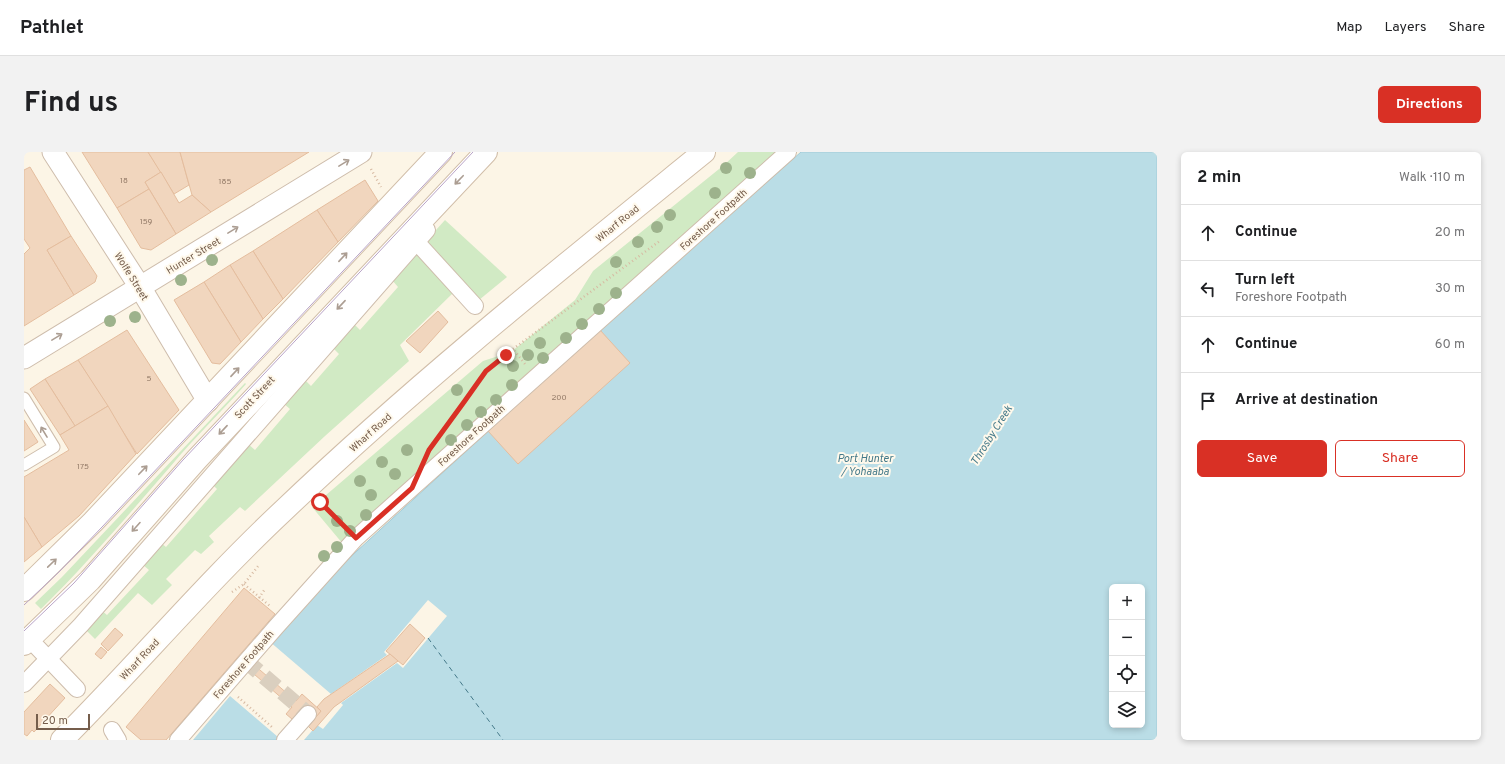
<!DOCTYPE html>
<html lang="en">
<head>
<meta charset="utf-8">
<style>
  :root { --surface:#fff; --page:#f2f2f2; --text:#202124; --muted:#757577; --line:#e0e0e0; --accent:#d93025 }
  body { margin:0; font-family:Overpass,sans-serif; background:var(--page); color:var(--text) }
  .controls { position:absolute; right:12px; bottom:12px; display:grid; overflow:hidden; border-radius:6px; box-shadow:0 2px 6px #0003 }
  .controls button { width:36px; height:36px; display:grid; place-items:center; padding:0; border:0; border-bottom:1px solid var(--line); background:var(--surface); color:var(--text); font:20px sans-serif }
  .scale { position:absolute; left:12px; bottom:10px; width:54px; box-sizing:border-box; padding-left:4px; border:2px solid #755d4b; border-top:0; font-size:11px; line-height:14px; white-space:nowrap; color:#755d4b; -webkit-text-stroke:3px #fff9ec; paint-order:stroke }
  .stop { position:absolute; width:12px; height:12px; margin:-9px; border:3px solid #d93025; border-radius:50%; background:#fff }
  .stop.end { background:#d93025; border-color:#fff; box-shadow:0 1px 4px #0008 }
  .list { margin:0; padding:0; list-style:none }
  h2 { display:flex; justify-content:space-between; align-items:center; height:52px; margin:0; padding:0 16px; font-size:17px }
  h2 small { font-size:13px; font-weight:400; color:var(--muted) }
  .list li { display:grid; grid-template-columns:26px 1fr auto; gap:12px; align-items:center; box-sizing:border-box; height:56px; padding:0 16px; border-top:1px solid var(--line) }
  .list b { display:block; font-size:15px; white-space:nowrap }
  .list p { margin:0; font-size:13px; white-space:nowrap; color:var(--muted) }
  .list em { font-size:13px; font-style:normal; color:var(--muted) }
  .actions { display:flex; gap:8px; padding:12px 16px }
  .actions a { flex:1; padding:9px 0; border:1px solid var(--accent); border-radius:6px; text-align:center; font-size:14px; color:var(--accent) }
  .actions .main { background:var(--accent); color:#fff }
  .icon { flex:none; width:22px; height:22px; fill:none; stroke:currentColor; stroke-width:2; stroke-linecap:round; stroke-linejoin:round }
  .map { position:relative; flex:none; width:1133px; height:588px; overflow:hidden; border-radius:6px }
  header { display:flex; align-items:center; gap:24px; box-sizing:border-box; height:56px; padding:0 20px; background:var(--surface); border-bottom:1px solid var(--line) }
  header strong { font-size:19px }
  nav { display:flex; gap:22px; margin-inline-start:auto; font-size:14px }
  .intro { display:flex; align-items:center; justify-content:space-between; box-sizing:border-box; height:96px; padding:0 24px }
  h1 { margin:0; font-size:28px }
  .button { padding:10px 18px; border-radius:6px; background:var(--accent); color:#fff; font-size:14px; font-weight:700 }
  main { display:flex; gap:24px; padding:0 24px }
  aside { flex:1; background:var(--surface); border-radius:6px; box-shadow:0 2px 6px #0003 }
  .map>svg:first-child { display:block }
  .green { fill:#d1eac4 }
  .water { fill:#badde6; stroke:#a1cbd8; fill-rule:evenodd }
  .pier { fill:#fcf5e6 }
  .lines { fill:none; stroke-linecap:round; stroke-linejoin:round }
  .ferry { stroke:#447989; stroke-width:1; stroke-dasharray:5 4; stroke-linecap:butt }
  .building { fill:#f1d6be; stroke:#e4bd9e }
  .pedestrian-tunnel { stroke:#dacfbf; stroke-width:16; stroke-dasharray:16 8; stroke-linecap:butt }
  .service-casing { stroke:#cebdac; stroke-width:13 }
  .pedestrian-casing { stroke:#cebdac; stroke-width:18 }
  .minor-casing { stroke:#cebdac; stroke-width:23 }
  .secondary-casing { stroke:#d1bea9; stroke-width:24 }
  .path { stroke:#d6b9a1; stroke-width:2.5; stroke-dasharray:1 3; stroke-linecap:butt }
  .service { stroke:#fff; stroke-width:11 }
  .pedestrian { stroke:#fff; stroke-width:16 }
  .minor { stroke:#fff; stroke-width:21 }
  .secondary { stroke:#fff; stroke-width:22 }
  .tram { stroke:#b9a4c6; stroke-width:1 }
  .tree { fill:#9db28c }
  .oneway { stroke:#ac9e93 }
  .route { stroke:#d93025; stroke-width:5 }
  .labels { text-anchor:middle; stroke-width:4; stroke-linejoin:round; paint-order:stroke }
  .number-label { font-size:8px; fill:#947b68 }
  .street-label { font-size:10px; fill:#755d4b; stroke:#fff9ec }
  .water-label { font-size:11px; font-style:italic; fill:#447989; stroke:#fff9ec }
</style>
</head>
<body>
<header>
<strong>Pathlet</strong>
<nav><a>Map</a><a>Layers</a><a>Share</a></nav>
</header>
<div class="intro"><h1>Find us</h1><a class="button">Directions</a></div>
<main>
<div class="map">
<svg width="1133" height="588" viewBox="0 0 1133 588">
  <rect width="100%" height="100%" fill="#fcf5e6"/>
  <g class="green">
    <polygon points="714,0 759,0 319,392 288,355 459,209 487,200 551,148 569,119 700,13"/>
    <polygon points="421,68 483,125 455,148 402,89"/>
    <polygon points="393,99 429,141 376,193 385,209 301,284 221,359 216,355 185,384 190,390 177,402 171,398 142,427 148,433 128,453 114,441 71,487 61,477 77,458 83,463 125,418 118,412 137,391 142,395 193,337 188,332 223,291 231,298 266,257 259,251 280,227 287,234 315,202 308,195 329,171 336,178 374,135 368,128"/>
    <path d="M221,231L222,232C197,260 170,286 146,315C104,363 63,412 17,457L11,451L38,425Z"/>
  </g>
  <path class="water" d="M777,0H1133V588H166L310,420L542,208ZM1088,435H1118V573H1088Z"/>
  <polygon class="pier" points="404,448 423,464 379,516 373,511 317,551 319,553 299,577 293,573 280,588 252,588 254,585 206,544 169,588 164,588 245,489 307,542 363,503 360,500"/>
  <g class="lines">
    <polyline class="ferry" points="404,486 479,588"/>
  </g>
  <g class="building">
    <polygon points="58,0 124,0 137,20 121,30 125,37 93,56"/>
    <polygon points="124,0 156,0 165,33 150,42"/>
    <polygon points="156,0 285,0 187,60 168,43"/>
    <polygon points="6,15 47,84 23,98 50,143 0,174 0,102 6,96 0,87 0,18"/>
    <polygon points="137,20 155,51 168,43 187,60 152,82 121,30"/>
    <polygon points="341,28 354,49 314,90 293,58"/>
    <polygon points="125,37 152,82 127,98 117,96 93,56"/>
    <polygon points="293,58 314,90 259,147 229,99"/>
    <polygon points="47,84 73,124 71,130 50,143 23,98"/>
    <polygon points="229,99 259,147 239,167 206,113"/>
    <polygon points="206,113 239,167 217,190 180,130"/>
    <polygon points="180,130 217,190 196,212 188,211 150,148"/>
    <polygon points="414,159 424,170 396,201 382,189"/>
    <polygon points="103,178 155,258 113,302 54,208"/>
    <polygon points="576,178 606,211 494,312 464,279"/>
    <polygon points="54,208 84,254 51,274 21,227"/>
    <polygon points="21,227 51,274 36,283 6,237"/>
    <polygon points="84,254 112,302 55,364 18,395 0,365 0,325 45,298 36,283"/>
    <polygon points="0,268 14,290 0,299"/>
    <polygon points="0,365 18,395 0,410"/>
    <polygon points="220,436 251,462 142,588 117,588 102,575"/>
    <polygon points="386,472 401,486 379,513 362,499"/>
    <polygon points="91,476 99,483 84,499 77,492"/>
    <polygon points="77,495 83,500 77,507 71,502"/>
    <polygon points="366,502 374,509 310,555 289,579 284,574 297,559 293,555 300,547"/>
    <polygon points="222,506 272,549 278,542 297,559 281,578 262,562 268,555 223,516"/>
    <polygon points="26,532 41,546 10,580 8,578 3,584 0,582 0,560"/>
  </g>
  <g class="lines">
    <polyline class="pedestrian-tunnel" points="222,509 284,562"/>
    <g class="service-casing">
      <polyline id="service" points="0,246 30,295 0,313"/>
    </g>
    <g class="pedestrian-casing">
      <g id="pedestrian">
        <polyline points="388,85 451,154"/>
        <polyline points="13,495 53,537"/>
        <polyline points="0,532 57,473 403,78"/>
        <polyline points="88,578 94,588"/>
        <polyline points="154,588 252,475 332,386 764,0"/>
        <polyline points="261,588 284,562"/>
      </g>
    </g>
    <g class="minor-casing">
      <g id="minor">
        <polyline points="29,0 116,135 184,249"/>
        <polyline points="0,206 337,0"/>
      </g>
    </g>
    <g class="secondary-casing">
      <g id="secondary">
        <polyline points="0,438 69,370 417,0"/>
        <polyline points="0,492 66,428 173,307 462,0"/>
        <path d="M38,588C113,513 182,431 260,358C393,231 537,116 680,0"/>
      </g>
    </g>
    <g class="path">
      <polyline points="347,17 357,35"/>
      <polyline points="489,197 637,88"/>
      <polyline points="409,293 440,250 462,219 489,197 501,212"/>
      <polyline points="297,351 320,374"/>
      <polyline points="220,432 247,455"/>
      <polyline points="208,440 220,432 235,413"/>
      <polyline points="235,446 241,437"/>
      <polyline points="214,545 249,576"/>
    </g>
    <use href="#service" class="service"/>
    <use href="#pedestrian" class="pedestrian"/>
    <use href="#minor" class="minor"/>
    <use href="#secondary" class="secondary"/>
    <g class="tram">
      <polyline points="0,453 35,420 78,375 431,0"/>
      <polyline points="0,479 50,431 159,308 449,0"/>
    </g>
  </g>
  <g class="tree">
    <circle cx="702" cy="16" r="6"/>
    <circle cx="726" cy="21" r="6"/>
    <circle cx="691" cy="41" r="6"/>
    <circle cx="646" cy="63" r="6"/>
    <circle cx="633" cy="75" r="6"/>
    <circle cx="614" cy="90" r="6"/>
    <circle cx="188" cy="108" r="6"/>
    <circle cx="592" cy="110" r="6"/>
    <circle cx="157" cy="128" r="6"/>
    <circle cx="592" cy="141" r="6"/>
    <circle cx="575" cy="157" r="6"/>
    <circle cx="111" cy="165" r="6"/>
    <circle cx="86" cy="169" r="6"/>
    <circle cx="558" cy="172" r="6"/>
    <circle cx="542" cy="186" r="6"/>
    <circle cx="516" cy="191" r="6"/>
    <circle cx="504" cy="203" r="6"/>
    <circle cx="519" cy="206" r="6"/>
    <circle cx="489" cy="214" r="6"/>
    <circle cx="488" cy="233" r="6"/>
    <circle cx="433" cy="238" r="6"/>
    <circle cx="472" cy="248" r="6"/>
    <circle cx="457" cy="260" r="6"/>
    <circle cx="443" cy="273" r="6"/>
    <circle cx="427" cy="288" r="6"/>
    <circle cx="383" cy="298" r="6"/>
    <circle cx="358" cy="310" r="6"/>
    <circle cx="371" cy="322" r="6"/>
    <circle cx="336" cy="329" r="6"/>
    <circle cx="347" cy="343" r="6"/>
    <circle cx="342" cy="363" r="6"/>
    <circle cx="313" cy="369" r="6"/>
    <circle cx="326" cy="379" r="6"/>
    <circle cx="313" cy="395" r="6"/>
    <circle cx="300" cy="404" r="6"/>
  </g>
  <defs><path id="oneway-shaft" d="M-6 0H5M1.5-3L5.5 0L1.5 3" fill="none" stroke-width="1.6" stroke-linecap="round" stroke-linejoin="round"/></defs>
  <g class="oneway">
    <use href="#oneway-shaft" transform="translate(320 11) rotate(-31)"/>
    <use href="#oneway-shaft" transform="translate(435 28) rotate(134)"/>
    <use href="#oneway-shaft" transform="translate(209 78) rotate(-31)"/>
    <use href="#oneway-shaft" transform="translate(319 105) rotate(-47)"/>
    <use href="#oneway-shaft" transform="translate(317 153) rotate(133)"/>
    <use href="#oneway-shaft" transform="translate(33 185) rotate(-31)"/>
    <use href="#oneway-shaft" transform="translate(211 220) rotate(-47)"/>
    <use href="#oneway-shaft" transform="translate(199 278) rotate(133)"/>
    <use href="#oneway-shaft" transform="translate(20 280) rotate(-121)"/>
    <use href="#oneway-shaft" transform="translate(119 318) rotate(-46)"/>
    <use href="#oneway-shaft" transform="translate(112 375) rotate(132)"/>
    <use href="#oneway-shaft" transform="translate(28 411) rotate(-44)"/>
  </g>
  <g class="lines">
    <polyline class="route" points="296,350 332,386 388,336 405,298 440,250 462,219 482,203"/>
  </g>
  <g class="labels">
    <g class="number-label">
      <text x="100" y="31">18</text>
      <text x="201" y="32">185</text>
      <text x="122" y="72">159</text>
      <text x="125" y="229">5</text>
      <text x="535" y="248">200</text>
      <text x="59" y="317">175</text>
    </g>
    <g class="street-label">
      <text transform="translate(689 67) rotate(-42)" y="4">Foreshore Footpath</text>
      <text transform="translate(593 71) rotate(-39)" y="4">Wharf Road</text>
      <text transform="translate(169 103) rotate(-31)" y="4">Hunter Street</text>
      <text transform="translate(108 124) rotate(58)" y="4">Wolfe Street</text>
      <text transform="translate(230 245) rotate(-47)" y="4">Scott Street</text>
      <text transform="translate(346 280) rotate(-42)" y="4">Wharf Road</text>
      <text transform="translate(447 283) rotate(-42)" y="4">Foreshore Footpath</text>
      <text transform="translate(115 507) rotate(-47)" y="4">Wharf Road</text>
      <text transform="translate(219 512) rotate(-49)" y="4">Foreshore Footpath</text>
    </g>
    <g class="water-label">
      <text transform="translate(967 283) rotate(-58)" y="4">Throsby Creek</text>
      <text x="841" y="310">Port Hunter<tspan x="841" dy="13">/ Yohaaba</tspan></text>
    </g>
  </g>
</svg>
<div class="controls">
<button>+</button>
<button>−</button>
<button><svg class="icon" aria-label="locate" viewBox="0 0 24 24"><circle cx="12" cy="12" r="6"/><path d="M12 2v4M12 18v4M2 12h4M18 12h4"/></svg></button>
<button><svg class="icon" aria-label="layers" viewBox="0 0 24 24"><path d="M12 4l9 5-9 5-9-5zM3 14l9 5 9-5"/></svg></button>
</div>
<div class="scale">20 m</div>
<div class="stop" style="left:296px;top:350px"></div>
<div class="stop end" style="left:482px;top:203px"></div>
</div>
<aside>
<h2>2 min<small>Walk · 110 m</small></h2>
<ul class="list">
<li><svg class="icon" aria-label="ahead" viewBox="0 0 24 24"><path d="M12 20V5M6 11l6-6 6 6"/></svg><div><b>Continue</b></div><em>20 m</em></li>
<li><svg class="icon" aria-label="left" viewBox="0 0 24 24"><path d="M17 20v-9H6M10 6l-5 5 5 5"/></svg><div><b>Turn left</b><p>Foreshore Footpath</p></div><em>30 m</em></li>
<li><svg class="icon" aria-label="ahead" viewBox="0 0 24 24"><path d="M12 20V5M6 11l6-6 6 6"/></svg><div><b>Continue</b></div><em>60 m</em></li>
<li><svg class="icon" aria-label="arrive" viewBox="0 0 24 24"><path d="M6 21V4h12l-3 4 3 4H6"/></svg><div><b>Arrive at destination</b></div></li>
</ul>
<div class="actions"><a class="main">Save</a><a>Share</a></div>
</aside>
</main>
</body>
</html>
